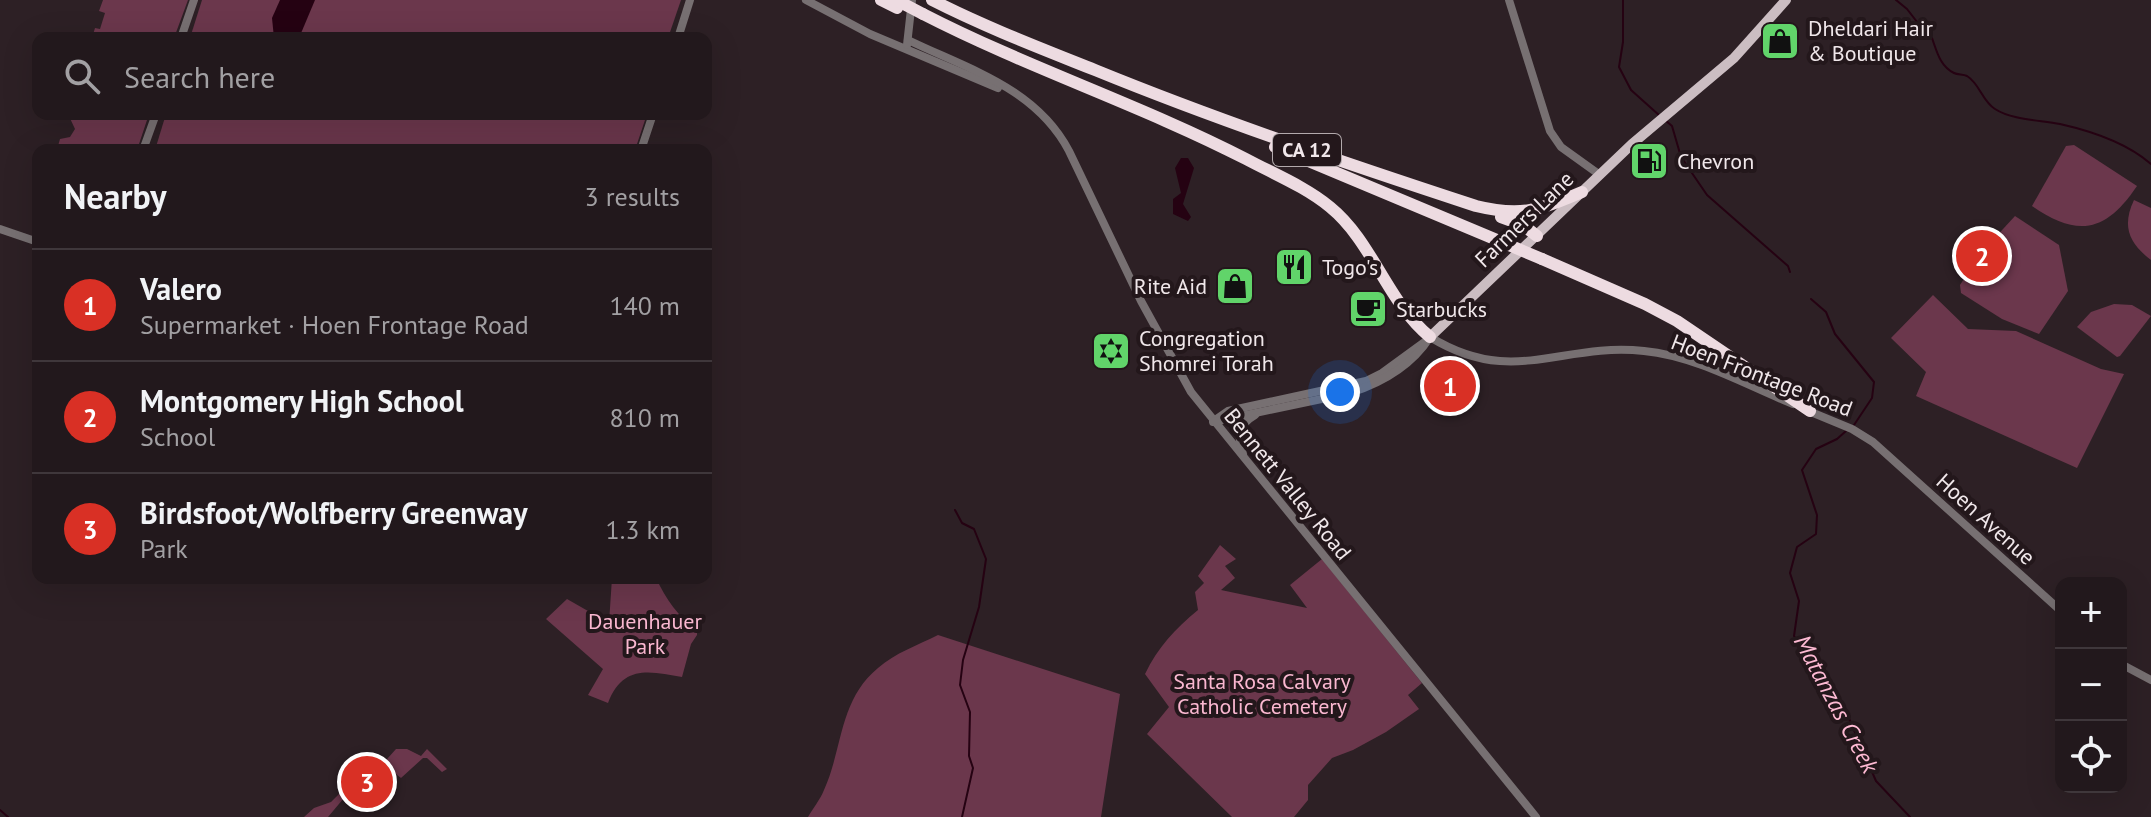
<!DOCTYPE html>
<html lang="en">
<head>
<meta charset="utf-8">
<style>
  :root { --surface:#22181c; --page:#2e2529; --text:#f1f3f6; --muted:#a2a0a3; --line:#3f373b; --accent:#d93025 }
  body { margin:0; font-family:"PT Sans",sans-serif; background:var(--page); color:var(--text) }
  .controls { position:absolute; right:24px; bottom:24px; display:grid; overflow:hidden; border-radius:16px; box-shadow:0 8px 32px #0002 }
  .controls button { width:72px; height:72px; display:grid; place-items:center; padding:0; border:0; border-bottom:2px solid var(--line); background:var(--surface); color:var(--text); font:40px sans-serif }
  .you { position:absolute; left:1340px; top:392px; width:28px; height:28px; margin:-20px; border:6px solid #fff; border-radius:50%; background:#1a73e8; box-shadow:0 0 0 12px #1a73e833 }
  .badge { display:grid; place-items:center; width:52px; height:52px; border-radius:50%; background:var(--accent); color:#fff; font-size:26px; font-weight:700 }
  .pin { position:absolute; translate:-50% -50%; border:4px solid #fff; box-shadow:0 2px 8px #0006 }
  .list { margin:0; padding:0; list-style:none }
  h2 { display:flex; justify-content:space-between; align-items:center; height:104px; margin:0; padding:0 32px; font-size:34px }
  h2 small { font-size:26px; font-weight:400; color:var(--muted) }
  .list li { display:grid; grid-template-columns:52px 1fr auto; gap:24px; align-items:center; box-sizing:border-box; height:112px; padding:0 32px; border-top:2px solid var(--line) }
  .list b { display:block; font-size:30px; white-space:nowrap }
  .list p { margin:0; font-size:26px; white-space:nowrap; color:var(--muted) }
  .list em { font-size:26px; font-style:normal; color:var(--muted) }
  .icon { flex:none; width:44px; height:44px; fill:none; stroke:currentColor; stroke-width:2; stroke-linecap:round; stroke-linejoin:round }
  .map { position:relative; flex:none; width:2151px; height:817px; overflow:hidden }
  .search { position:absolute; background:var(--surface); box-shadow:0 8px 32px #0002; left:32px; top:32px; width:680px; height:88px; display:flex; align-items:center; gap:20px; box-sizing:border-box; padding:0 28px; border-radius:16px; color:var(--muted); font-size:30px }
  .panel { position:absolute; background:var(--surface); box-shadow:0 8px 32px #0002; left:32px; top:144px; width:680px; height:440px; border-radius:16px }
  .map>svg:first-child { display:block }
  .green { fill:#6b374c }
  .water { fill:#250212 }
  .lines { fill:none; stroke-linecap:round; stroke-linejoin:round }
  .stream { stroke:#250212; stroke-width:2 }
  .tertiary { stroke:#777072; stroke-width:8 }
  .primary { stroke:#cbbdc2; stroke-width:10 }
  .motorway { stroke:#eddbe1; stroke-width:12 }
  .motorway-bridge { stroke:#eddbe1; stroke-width:12 }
  .labels { text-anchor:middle; stroke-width:8; stroke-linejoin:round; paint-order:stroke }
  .shield { fill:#23171b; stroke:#b2a9ac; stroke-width:2 }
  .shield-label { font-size:20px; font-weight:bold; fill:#f0e7ea }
  .poi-label { font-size:22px; fill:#f0e7ea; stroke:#23171b; text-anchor:start }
  .street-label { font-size:22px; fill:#f0e7ea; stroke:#23171b }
  .park-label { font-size:22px; fill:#fab7d0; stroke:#23171b }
  .water-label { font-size:24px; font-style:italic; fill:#febad3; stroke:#23171b }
</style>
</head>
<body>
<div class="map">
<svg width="2151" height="817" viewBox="0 0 2151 817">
  <rect width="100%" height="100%" fill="#2d2025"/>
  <g class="green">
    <polygon points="103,0 188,0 174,38 92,38 95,28 100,29 105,13 99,11"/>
    <polygon points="202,0 681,0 668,38 190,38"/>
    <polygon points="68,114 149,114 137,150 71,150 58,146 60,139 70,137 75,129"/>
    <polygon points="166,114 647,114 635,150 155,150"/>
    <path d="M2074,145L2137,186C2106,232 2078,238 2032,206L2066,146Z"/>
    <path d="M2134,200L2151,208V260C2128,243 2122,225 2134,200Z"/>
    <polygon points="2015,216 2059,245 2068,291 2039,334 2002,319 1961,293 1960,285 1980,254"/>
    <polygon points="1933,295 1968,329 2016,331 2101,369 2124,374 2077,468 1916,396 1926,372 1891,338"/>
    <polygon points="2114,304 2132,305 2151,316 2120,356 2117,357 2077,327 2091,312"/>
    <path d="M1220,545L1236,559L1225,566L1235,578L1221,590L1307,608L1290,585L1322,559L1422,683L1408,695L1419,709L1386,732L1353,750L1332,758L1308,785V800L1294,817H1232L1147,734L1169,707L1145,674C1158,647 1175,629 1198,610L1195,592L1204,583L1198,576Z"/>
    <path d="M612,578H656C666,599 678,617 697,630V635L691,644L682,677C652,672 623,663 608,703L588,695L603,669L546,619L567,599L609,623Z"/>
    <path d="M938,635L1120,694L1101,817H808C813,808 820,800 824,790C843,748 839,700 878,668C895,653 918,645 938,635Z"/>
    <polygon points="396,749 407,749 421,756 427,749 447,769 442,772 427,758 423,758 401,778 387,767 364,792 349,792 328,817 304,817 314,808 331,802 346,787 371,777"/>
  </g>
  <g class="water">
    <polygon points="280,0 315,0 299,38 274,38 272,18"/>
    <polygon points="1181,158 1188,158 1194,168 1183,204 1191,217 1188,221 1173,214 1173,199 1181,193 1175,168"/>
  </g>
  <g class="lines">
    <g class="stream">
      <polyline points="1623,0 1623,42 1619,67 1631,90 1660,116"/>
      <polyline points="1896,0 1907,9 1921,27"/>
      <path d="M1932,38C1937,52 1940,66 1954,73C1958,75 1963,74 1967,76C1980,84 1982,101 1995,109C2012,120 2039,120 2060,124C2091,131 2127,143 2151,164"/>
      <polyline points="1665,120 1672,126 1681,157 1707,195 1788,266 1790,272"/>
      <polyline points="1811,299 1826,312 1835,334 1874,382 1872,398 1854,425"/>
      <polyline points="1846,431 1837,439 1816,449 1802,470 1817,515 1816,534 1797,547 1790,573 1799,601 1794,636 1847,714 1876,781 1910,817"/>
      <polyline points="955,510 962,523 974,529 986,559 979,607 963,660 960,685 970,712 969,756 973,768 962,817"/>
      <polyline points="0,810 8,817"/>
    </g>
    <g class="tertiary">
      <polyline points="806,0 870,34 998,88"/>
      <polyline points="1509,0 1550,131 1561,147 1600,175"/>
      <polyline points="181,38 194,0"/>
      <polyline points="678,38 690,0"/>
      <path d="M908,40C968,69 1036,88 1069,151L1141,301L1191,392L1536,817"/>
      <polyline points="907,45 912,0"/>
      <polyline points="143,150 156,114"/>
      <polyline points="641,150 653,114"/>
      <polyline points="0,229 38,242"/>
      <path d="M1430,337C1513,388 1560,342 1644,351C1696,356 1746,385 1793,404"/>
      <polyline points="1806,410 1852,429 1873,442 2061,611"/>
      <polyline points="1215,420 1228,411 1366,381 1382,373 1430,338"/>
      <path d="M1213,422L1350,393C1381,383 1412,365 1430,337"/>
      <path d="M1243,454C1237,436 1238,425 1255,415"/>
      <polyline points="2121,664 2151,680"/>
    </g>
    <polyline class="primary" points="1430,337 1632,144 1734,58 1786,0"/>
    <g class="motorway">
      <polyline points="881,0 897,8"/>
      <path d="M932,0C985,27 1040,48 1095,70C1220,121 1348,164 1476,206C1521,217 1540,210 1582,192"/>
      <path d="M923,14C1028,68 1141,105 1246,159C1274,174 1306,187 1330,207C1373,242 1387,302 1430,337"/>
      <polyline points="1275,147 1497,240"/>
      <polyline points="1501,217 1523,225 1537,236"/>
      <polyline points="1542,259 1645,304 1677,321 1810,411"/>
    </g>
    <g class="motorway-bridge">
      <polyline points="898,1 923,14"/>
      <polyline points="1497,240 1542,259"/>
    </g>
  </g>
  <defs>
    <g id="shop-square" transform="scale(2)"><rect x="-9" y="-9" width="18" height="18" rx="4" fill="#61d46a" stroke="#23171b"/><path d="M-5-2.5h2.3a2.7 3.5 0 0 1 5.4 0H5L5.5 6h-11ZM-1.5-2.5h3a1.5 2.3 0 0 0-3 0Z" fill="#111"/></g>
    <g id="fuel-square" transform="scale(2)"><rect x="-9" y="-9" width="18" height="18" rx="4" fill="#61d46a" stroke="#23171b"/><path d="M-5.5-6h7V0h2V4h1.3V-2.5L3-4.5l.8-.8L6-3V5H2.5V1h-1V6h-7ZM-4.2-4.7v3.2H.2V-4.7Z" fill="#111"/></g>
    <g id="restaurant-square" transform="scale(2)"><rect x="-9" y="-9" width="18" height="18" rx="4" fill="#61d46a" stroke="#23171b"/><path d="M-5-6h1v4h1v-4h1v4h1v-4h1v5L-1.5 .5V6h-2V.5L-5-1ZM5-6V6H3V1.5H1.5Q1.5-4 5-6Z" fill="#111"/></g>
    <g id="cafe-square" transform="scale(2)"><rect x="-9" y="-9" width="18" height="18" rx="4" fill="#61d46a" stroke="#23171b"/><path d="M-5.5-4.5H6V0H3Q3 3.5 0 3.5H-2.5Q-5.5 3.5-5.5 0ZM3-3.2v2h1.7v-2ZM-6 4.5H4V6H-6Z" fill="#111"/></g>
    <g id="synagogue-square" transform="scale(2)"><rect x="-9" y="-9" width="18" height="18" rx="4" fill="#61d46a" stroke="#23171b"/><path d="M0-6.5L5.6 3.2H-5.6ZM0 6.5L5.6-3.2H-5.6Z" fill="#111"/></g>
  </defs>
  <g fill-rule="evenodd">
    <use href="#shop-square" x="1780" y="41"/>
    <use href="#fuel-square" x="1649" y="161"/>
    <use href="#restaurant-square" x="1294" y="267"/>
    <use href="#shop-square" x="1235" y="286"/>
    <use href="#cafe-square" x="1368" y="309"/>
    <use href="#synagogue-square" x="1111" y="351"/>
  </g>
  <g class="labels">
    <rect class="shield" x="1273" y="134" width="68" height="32" rx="6"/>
    <g class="shield-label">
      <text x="1307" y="157">CA 12</text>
    </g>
    <g class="poi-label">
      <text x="1808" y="36">Dheldari Hair<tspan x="1808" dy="25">&amp; Boutique</tspan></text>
      <text x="1677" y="169">Chevron</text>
      <text x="1322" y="275">Togo's</text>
      <text x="1207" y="294" text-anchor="end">Rite Aid</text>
      <text x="1396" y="317">Starbucks</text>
      <text x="1139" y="346">Congregation<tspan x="1139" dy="25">Shomrei Torah</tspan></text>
    </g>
    <g class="street-label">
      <text transform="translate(1524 219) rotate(-44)" y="8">Farmers Lane</text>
      <text transform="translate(1762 375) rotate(21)" y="8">Hoen Frontage Road</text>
      <text transform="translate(1288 484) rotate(51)" y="8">Bennett Valley Road</text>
      <text transform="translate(1986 519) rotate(42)" y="8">Hoen Avenue</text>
    </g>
    <g class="park-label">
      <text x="645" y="629">Dauenhauer<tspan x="645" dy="25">Park</tspan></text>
      <text x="1262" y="689">Santa Rosa Calvary<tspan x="1262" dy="25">Catholic Cemetery</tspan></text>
    </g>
    <g class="water-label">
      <text transform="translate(1836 704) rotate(62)" y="8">Matanzas Creek</text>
    </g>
  </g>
</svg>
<div class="controls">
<button>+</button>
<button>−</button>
<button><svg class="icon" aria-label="locate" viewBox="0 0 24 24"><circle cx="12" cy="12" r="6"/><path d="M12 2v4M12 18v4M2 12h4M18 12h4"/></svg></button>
</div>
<div class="you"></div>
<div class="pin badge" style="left:1450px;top:386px">1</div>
<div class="pin badge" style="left:1982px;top:256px">2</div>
<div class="pin badge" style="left:367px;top:782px">3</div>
<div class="search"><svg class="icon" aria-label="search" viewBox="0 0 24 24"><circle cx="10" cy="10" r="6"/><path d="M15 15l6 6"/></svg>Search here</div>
<section class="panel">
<h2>Nearby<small>3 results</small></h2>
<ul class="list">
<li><span class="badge">1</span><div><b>Valero</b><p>Supermarket · Hoen Frontage Road</p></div><em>140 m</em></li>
<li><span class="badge">2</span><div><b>Montgomery High School</b><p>School</p></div><em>810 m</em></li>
<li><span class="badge">3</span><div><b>Birdsfoot/Wolfberry Greenway</b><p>Park</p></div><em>1.3 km</em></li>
</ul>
</section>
</div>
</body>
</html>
